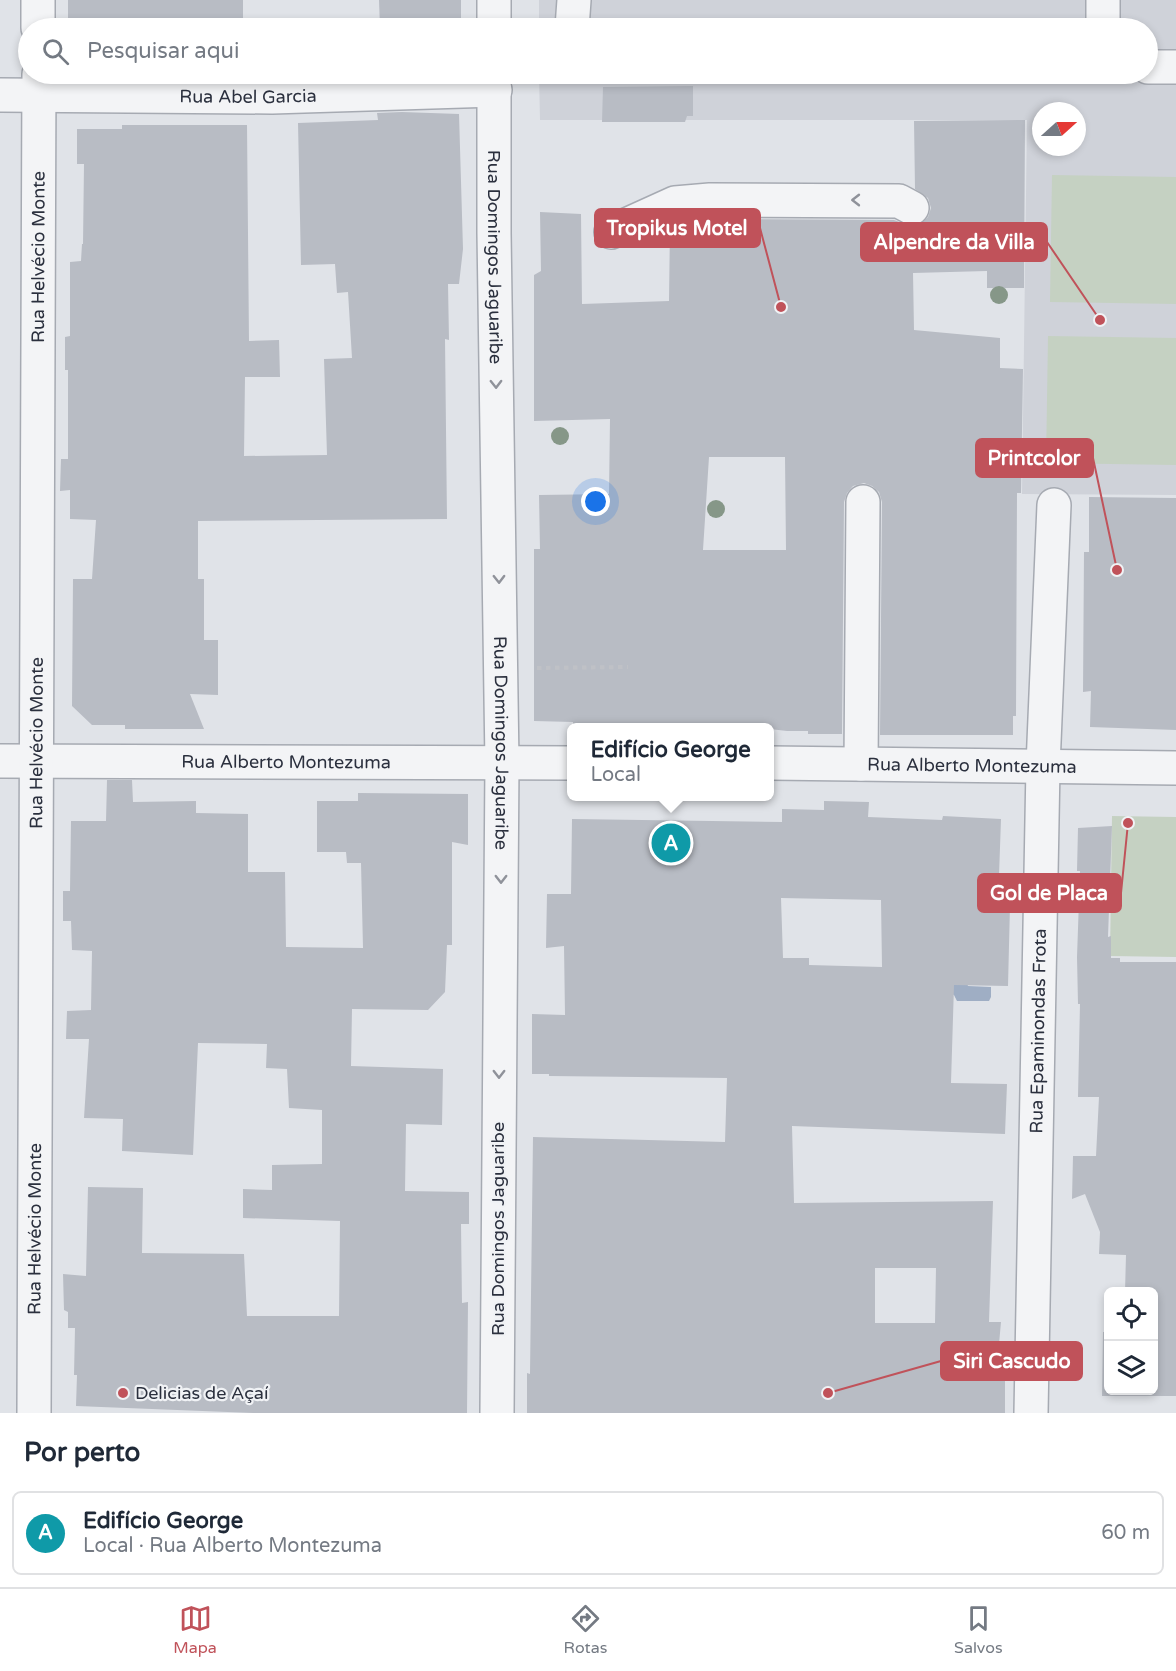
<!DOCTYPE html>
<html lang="pt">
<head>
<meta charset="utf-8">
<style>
  :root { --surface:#fff; --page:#f2f2f3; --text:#1f2937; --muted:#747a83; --line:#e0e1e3; --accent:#c0525a }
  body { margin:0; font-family:"Varela Round",sans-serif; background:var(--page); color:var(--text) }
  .controls { position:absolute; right:18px; bottom:18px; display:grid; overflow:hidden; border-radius:9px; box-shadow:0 3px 9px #0003 }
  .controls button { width:54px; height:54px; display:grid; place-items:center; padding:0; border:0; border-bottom:2px solid var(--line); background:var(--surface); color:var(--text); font:30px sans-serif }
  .compass { position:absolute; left:1032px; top:102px; width:54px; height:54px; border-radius:50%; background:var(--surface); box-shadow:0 3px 9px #0003; rotate:69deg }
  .you { position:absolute; left:596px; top:502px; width:21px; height:21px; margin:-15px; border:4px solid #fff; border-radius:50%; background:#1a73e8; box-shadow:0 0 0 9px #1a73e833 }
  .badge { display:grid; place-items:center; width:39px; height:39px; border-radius:50%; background:var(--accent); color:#fff; font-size:20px; font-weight:700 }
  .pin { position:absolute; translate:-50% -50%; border:3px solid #fff; box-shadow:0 2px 6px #0006 }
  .popup { position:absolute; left:567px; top:723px; width:207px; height:78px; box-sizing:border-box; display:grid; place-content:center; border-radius:9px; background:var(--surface); filter:drop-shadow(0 2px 4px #0005); font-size:20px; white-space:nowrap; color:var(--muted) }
  .popup b { font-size:22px; color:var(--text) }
  .popup::after { content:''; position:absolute; left:50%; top:100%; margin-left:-12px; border:12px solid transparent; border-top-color:var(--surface) }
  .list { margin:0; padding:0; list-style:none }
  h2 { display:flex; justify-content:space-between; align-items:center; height:78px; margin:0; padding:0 24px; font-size:26px }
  h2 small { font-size:20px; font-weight:400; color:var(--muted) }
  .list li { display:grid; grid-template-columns:39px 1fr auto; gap:18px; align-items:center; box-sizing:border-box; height:84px; margin:0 12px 12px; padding:0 12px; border:2px solid var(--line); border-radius:9px }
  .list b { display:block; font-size:22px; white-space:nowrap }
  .list p { margin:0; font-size:20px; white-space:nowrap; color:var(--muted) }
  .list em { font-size:20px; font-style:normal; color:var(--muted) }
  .icon { flex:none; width:33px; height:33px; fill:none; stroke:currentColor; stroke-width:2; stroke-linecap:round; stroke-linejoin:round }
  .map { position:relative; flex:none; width:1176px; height:1413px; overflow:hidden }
  .search { position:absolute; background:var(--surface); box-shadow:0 3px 9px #0003; left:18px; right:18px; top:18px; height:66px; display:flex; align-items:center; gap:15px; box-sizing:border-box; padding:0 21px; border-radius:33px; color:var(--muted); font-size:22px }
  .sheet { height:174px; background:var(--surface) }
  nav { display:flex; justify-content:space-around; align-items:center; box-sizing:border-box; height:84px; border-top:2px solid var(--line); background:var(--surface); font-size:16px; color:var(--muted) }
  nav a { display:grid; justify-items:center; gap:3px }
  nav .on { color:var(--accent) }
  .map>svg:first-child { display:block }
  .built { fill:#cfd2d9; fill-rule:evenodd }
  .green { fill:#c5d1c2 }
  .water { fill:#9faec4 }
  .building { fill:#b8bcc4; fill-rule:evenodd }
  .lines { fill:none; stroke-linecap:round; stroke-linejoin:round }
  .minor-casing { stroke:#a6aab2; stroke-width:36 }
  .path { stroke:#bfc1c6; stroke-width:4; stroke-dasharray:4.5 4.5; stroke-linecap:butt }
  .minor { stroke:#f3f4f6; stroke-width:33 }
  .tree { fill:#869788 }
  .oneway { stroke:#8f929a }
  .poi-dot { fill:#c0525a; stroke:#f0f2f5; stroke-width:2 }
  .labels { text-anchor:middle; stroke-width:4.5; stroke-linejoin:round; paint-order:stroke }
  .street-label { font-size:18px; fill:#2b303e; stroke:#f0f2f5 }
  .poi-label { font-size:18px; fill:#2b303e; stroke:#f0f2f5; text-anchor:start }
  .leader { fill:none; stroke:#c0525a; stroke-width:2 }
  .callout-dot { fill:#c0525a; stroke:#f0f2f5; stroke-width:2 }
  .callout { fill:#c0525a; stroke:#c0525a; stroke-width:2 }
  .callout-label { font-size:20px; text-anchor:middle; font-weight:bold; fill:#fff }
</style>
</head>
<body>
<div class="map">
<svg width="1176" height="1413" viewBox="0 0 1176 1413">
  <rect width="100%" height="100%" fill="#e0e3e8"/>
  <path class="built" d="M539,0H1176V495L1022,494L1027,120H540L539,74H1148V28H539ZM1041,111H1077V147H1041Z"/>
  <g class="green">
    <polygon points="1052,175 1176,177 1176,304 1050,302"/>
    <polygon points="1048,336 1176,338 1176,465 1046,463"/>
    <polygon points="1112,816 1176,817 1176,957 1110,956"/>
  </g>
  <polygon class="water" points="963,972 968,986 991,987 991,997 989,1001 957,1001 954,995 949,993 949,978"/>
  <g class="building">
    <rect x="68" y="0" width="175" height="28"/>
    <polygon points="379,0 461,0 461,28 380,28"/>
    <polygon points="693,86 693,116 687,116 685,122 602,122 603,87"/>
    <polygon points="402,112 459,114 463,249 459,284 448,284 449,340 445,339 447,519 198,521 198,579 204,579 204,640 218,640 218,695 190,694 204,729 125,729 125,725 92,725 72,706 73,579 92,579 96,520 70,519 70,490 60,491 61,459 68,459 68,370 65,370 65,337 70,336 70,262 81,261 82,244 83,244 84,164 77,164 77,129 122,129 122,125 247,125 249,341 279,340 280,377 245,377 244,456 327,455 324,359 352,358 348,292 337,293 335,264 301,265 298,123 378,120 377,113"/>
    <path d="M1025,120L1024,288H987V271L913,273L914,330L1000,338V368L1023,369L1021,493H1017L1016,716H1013V735H880L882,502L879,492L872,486L864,483L853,486L847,493L844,502L842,734H808V731H787L770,729V728L573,725V722L534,721V549H540L539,495L609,494L610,419L534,421V275L541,271L540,212L581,214L582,304L669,301L670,226L680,221L711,219L894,220L913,227L921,224L928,217L931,208L928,198L915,189L914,121ZM709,457H785L786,550H703Z"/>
    <polygon points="1089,497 1176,498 1176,730 1090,727 1091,691 1083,692 1084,552 1089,552"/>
    <polygon points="107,780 132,780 133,802 196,801 196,813 248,814 248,872 285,872 286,947 363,948 361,863 347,863 346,852 317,852 317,801 358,801 358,793 468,794 468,845 452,842 452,945 447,945 445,992 428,1010 352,1009 351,1066 443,1069 442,1125 406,1124 405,1191 469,1192 469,1224 461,1224 462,1303 468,1302 467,1413 253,1413 76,1406 77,1375 74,1375 75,1328 68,1328 68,1312 64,1310 63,1274 86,1276 88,1187 143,1188 142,1253 244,1254 247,1316 339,1316 340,1221 243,1218 243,1189 272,1190 272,1165 322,1164 322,1110 289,1108 287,1069 266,1068 267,1044 198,1043 193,1155 122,1151 123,1119 84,1118 89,1039 66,1039 67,1011 91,1010 92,951 72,950 71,921 63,921 63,891 70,891 71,821 106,821"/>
    <path d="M824,801L869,802L868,817L942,820L943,816L1001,819L998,904L1010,905L1008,986L954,985L951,1083L1007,1084L1005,1134L792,1126L794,1203L993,1201L989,1322H1001L998,1355H1005V1413H527V1373L530,1374L533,1137L725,1142L727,1078L549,1076V1074H532V1014L565,1015L564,946L546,948L547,894H571L572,819L782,822V809L824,810ZM781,898L881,900L882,967L809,965V958H783ZM875,1268H936L935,1323H875Z"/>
    <polygon points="1112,826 1108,937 1111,936 1111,958 1120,958 1120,962 1176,962 1176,1396 1102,1396 1103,1332 1108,1332 1108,1390 1154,1390 1154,1292 1125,1292 1126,1255 1099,1254 1100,1232 1085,1194 1072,1199 1073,1156 1096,1156 1099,1097 1078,1097 1080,1004 1078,1004 1077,957 1080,871 1077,871 1078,828"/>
  </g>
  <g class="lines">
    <g class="minor-casing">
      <g id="minor">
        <polyline points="38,0 38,28"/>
        <polyline points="494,0 494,28"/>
        <polyline points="572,28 574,0"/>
        <polyline points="1103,28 1103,0"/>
        <polyline points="1148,67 1176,67"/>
        <path id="s1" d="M494,74V233L502,763L497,1413"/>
        <path id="s2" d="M0,95L272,97L495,90"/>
        <polyline points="611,232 675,203 710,200 899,201 912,208"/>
        <path id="s3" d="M0,761L572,763"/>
        <path id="s4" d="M770,763L1176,768"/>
        <polyline points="861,764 863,502"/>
        <path id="s5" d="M34,1413L39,74"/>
        <path id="s6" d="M1031,1413L1043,766L1054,505"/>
      </g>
    </g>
    <polyline class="path" points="537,668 628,667"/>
    <use href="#minor" class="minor"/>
  </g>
  <g class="tree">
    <circle cx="999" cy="295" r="9"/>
    <circle cx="560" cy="436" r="9"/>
    <circle cx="716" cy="509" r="9"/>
  </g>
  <defs><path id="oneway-chevron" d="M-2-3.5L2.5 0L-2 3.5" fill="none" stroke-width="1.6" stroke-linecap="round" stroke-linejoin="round" transform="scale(1.5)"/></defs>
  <g class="oneway">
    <use href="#oneway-chevron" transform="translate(856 200) rotate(-180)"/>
    <use href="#oneway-chevron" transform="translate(496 384) rotate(89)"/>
    <use href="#oneway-chevron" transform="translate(499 579) rotate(89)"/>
    <use href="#oneway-chevron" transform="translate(501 879) rotate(90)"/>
    <use href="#oneway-chevron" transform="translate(499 1074) rotate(90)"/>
  </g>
  <circle class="poi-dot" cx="123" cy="1393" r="6"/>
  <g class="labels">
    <g class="street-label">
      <text dy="6" stroke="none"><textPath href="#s2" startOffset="248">Rua Abel Garcia</textPath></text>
      <text dy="6" stroke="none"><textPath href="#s5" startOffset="1156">Rua Helvécio Monte</textPath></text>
      <text dy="6" stroke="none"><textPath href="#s1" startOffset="183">Rua Domingos Jaguaribe</textPath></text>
      <text dy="6" stroke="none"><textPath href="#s5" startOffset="670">Rua Helvécio Monte</textPath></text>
      <text dy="6" stroke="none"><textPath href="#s1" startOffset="669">Rua Domingos Jaguaribe</textPath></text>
      <text dy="6" stroke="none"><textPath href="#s3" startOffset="286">Rua Alberto Montezuma</textPath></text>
      <text dy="6" stroke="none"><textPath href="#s4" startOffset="202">Rua Alberto Montezuma</textPath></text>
      <text dy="6" stroke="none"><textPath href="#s6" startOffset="382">Rua Epaminondas Frota</textPath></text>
      <text dy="6" stroke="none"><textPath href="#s5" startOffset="184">Rua Helvécio Monte</textPath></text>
      <text transform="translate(498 1229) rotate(-90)" y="6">Rua Domingos Jaguaribe</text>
    </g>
    <g class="poi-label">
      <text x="135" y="1399">Delicias de Açaí</text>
    </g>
  </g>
  <path class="leader" d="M781 307L760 228M1100 320L1047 242M1117 570L1093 458M1128 823L1121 893M828 1393L941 1361"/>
  <g class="callout-dot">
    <circle cx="781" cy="307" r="6"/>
    <circle cx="1100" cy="320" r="6"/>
    <circle cx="1117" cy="570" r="6"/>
    <circle cx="1128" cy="823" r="6"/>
    <circle cx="828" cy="1393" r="6"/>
  </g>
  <g class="callout">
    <rect x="595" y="209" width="165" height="38" rx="6"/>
    <rect x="861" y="223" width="186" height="38" rx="6"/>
    <rect x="976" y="439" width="117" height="38" rx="6"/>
    <rect x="978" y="874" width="143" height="38" rx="6"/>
    <rect x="941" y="1342" width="141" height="38" rx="6"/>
  </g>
  <g class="callout-label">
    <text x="677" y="235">Tropikus Motel</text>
    <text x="954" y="249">Alpendre da Villa</text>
    <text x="1034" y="465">Printcolor</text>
    <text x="1049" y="900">Gol de Placa</text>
    <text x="1012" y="1368">Siri Cascudo</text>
  </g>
</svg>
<div class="controls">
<button><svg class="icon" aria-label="locate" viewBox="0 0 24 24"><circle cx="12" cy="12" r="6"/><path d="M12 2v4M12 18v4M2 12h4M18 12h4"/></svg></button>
<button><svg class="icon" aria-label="layers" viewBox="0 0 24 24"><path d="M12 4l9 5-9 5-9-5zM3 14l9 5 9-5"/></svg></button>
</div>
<svg class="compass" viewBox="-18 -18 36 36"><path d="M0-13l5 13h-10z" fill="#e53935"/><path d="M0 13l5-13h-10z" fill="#747a83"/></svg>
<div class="you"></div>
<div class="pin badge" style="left:671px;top:843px;background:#0f9aa8">A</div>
<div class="popup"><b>Edifício George</b>Local</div>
<div class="search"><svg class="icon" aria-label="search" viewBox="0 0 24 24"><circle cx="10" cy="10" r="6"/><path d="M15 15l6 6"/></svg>Pesquisar aqui</div>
</div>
<section class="sheet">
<h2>Por perto<small></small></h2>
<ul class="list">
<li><span class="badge" style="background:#0f9aa8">A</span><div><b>Edifício George</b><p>Local · Rua Alberto Montezuma</p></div><em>60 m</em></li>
</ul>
</section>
<nav>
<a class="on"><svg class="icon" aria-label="map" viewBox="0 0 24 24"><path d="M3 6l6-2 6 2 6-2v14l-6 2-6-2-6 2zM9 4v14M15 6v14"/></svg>Mapa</a>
<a><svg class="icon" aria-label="directions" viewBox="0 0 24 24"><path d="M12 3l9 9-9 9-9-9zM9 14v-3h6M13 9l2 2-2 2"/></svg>Rotas</a>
<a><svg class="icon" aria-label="saved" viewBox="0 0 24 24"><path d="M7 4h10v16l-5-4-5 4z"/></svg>Salvos</a>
</nav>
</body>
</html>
